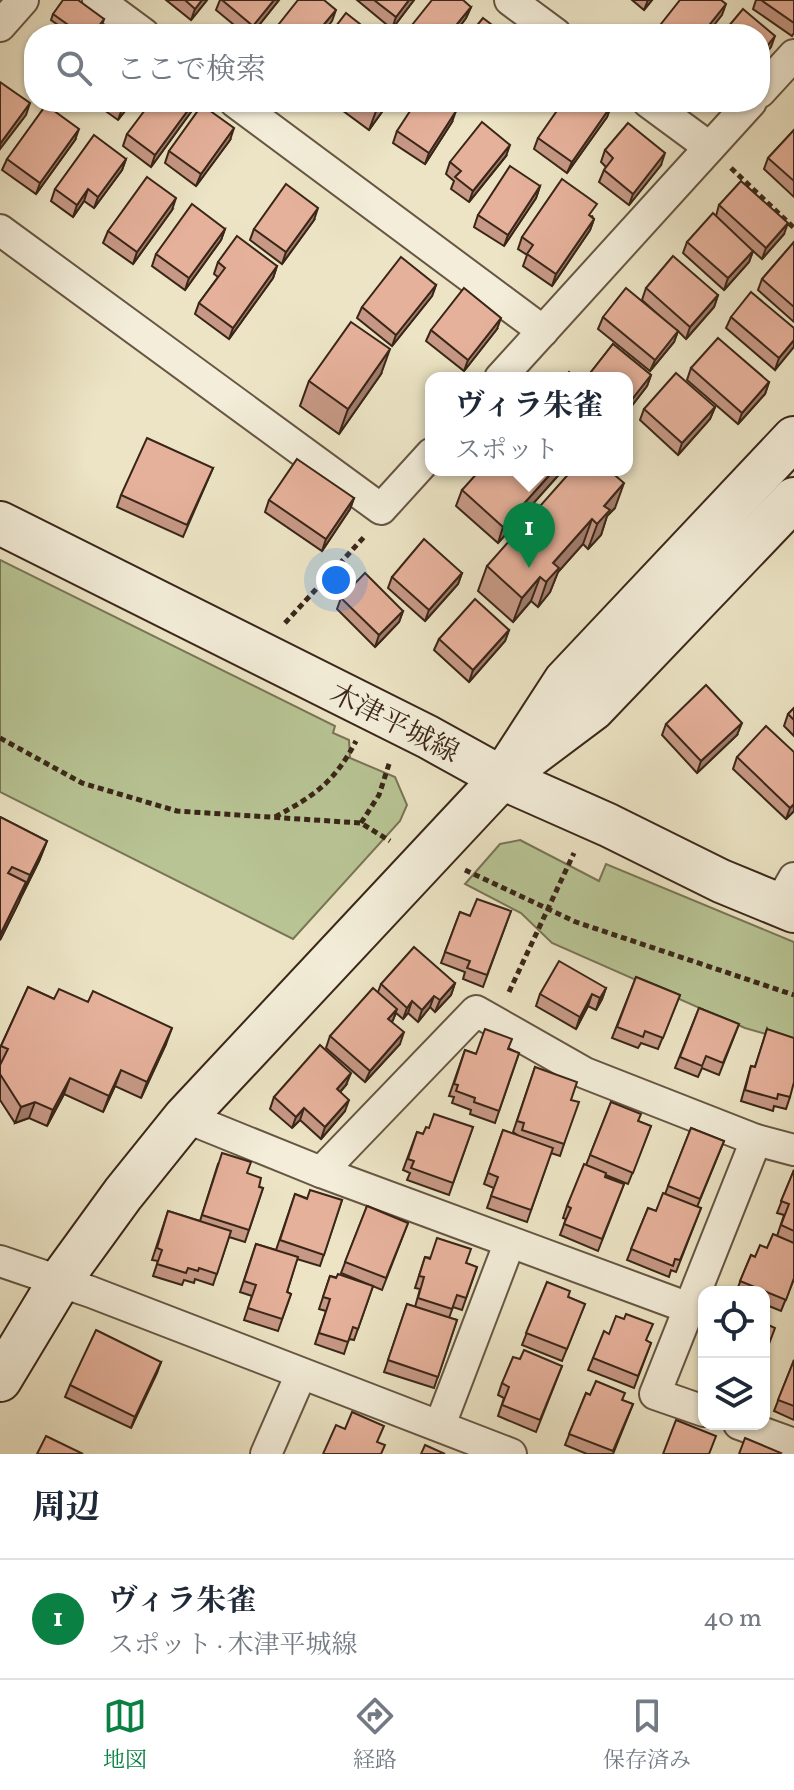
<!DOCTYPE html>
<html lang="ja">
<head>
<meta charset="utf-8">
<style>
  :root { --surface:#fff; --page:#f6f6f7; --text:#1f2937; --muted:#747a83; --line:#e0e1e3; --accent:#0b8043 }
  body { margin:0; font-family:Vollkorn,"Noto Serif JP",serif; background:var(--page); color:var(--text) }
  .controls { position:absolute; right:24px; bottom:24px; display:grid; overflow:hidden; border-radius:16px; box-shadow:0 2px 6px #0004 }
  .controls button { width:72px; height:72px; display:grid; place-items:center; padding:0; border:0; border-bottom:2px solid var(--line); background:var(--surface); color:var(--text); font:40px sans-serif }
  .you { position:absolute; left:336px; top:580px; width:28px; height:28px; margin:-20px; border:6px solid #fff; border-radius:50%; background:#1a73e8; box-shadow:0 0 0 12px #1a73e833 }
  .badge { display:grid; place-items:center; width:52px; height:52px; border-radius:50%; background:var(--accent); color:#fff; font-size:26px; font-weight:700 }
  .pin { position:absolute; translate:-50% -66px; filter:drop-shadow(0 2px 4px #0008) }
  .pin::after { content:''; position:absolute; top:42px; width:28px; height:24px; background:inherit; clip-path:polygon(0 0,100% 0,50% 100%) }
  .popup { position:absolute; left:425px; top:372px; width:208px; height:104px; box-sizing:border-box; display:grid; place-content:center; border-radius:16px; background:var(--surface); filter:drop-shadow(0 2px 6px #0005); font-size:26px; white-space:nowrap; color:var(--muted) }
  .popup b { font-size:30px; color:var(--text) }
  .popup::after { content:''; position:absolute; left:50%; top:100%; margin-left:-16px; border:16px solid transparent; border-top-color:var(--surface) }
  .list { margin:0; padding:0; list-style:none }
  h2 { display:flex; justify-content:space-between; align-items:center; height:104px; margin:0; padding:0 32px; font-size:34px }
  h2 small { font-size:26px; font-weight:400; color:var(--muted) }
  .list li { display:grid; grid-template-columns:52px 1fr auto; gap:24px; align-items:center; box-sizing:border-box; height:120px; padding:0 32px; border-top:2px solid var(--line) }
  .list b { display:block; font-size:30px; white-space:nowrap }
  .list p { margin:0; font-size:26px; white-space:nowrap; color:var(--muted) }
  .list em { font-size:26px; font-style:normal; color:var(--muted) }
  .icon { flex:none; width:44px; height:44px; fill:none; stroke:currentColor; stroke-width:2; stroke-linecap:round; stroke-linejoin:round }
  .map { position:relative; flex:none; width:794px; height:1454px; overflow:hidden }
  .search { position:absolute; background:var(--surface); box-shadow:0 2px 6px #0004; left:24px; right:24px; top:24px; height:88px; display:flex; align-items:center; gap:20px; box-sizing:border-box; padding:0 28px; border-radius:32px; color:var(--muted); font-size:30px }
  .sheet { height:224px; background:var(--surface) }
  nav { display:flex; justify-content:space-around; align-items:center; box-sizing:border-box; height:112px; border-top:2px solid var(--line); background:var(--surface); font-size:22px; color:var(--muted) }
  nav a { display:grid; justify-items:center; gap:4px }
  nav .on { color:var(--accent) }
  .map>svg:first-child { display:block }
  .green { fill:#b8c494; stroke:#797556; stroke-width:2 }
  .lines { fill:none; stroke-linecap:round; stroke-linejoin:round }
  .street-casing { stroke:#665643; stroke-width:34 }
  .secondary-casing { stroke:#3a2618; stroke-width:46 }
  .path { stroke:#3a2618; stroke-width:5; stroke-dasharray:6 4; stroke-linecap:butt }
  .street { stroke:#f3edd9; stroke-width:30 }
  .secondary { stroke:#f3edd9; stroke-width:42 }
  .wall { fill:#c69885; stroke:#3a2618; stroke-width:2 }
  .shaded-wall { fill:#a17c6c; stroke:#3a2618; stroke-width:2 }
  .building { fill:#e6b19b; stroke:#3a2618; stroke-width:2 }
  .labels { text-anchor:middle; stroke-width:6; stroke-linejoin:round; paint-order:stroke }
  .street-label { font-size:28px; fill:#3a2618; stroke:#f3edd9 }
</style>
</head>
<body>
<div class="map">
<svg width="794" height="1454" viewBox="0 0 794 1454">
  <rect width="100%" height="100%" fill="#ece4c5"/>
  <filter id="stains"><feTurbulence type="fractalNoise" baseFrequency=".0025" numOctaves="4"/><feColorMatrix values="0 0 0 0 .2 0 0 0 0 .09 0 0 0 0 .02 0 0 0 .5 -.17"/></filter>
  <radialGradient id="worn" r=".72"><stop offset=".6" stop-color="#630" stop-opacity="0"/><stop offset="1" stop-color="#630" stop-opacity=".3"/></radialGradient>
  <g class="green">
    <polygon points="0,560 335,726 333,733 349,740 350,758 395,777 407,805 400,821 293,939 0,792"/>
    <polygon points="520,840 599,881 606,864 794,942 794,1042 745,1028 552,943 521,913 465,884 500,844"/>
  </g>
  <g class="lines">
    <g class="street-casing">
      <g id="street">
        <polyline points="98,0 144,34"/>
        <polyline points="510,0 556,34"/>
        <polyline points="0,26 23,0"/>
        <polyline points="760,92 794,55"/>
        <polyline points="235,102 543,331"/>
        <polyline points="648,102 709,147"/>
        <polyline points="0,230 381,509 431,454"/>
        <polyline points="500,378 751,102"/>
        <polyline points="778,906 794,878"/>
        <polyline points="185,1117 321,1172 689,1308"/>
        <polyline points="321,1172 476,1011 585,1073 756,1140 794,1150"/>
        <polyline points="0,1261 91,1292 511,1454"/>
        <polyline points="704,1411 655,1394 756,1140"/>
        <polyline points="739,1424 794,1444"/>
        <polyline points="440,1425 509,1244"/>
        <polyline points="266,1454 301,1374"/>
      </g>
    </g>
    <g class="secondary-casing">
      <g id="secondary">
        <polyline points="0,523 428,737 502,778 608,825 721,881 794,911"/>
        <polyline points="525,760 593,709 794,499"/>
        <polyline points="0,1380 59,1282 123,1194 185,1117 502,778 565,681 794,438"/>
      </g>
    </g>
    <g class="path">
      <polyline points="731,168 794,228"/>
      <polyline points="285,623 365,536"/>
      <polyline points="0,738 82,783 177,811 361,823 390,841"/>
      <path d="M275,817C315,795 334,783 356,741"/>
      <polyline points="361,823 379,795 390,761"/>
      <polyline points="465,870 576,922 794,995"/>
      <polyline points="509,992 574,853"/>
    </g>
    <use href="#street" class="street"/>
    <use href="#secondary" class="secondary"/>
  </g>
  <g class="wall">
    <polygon points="166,0 207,0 191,20"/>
    <polygon points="220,0 279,0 252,34 245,34 216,10"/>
    <polygon points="357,0 414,0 392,29"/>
    <polygon points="632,0 652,0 644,10"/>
    <polygon points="756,0 794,0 794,33 792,36 753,9"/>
    <polygon points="471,7 466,18 454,34 409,34 412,25"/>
    <polygon points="53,14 104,19 102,25 95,34 71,34 51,20"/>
    <polygon points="93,102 132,102 118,120"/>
    <polygon points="331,102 389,102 369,130"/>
    <polygon points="196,105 151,167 123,146 127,134"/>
    <polygon points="611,106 607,117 567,173 534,149 538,138"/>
    <polygon points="452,122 425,164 393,143 397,131"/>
    <polygon points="794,130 794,197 764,169 768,158"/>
    <polygon points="75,140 36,194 2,170 7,159"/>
    <polygon points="230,140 196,186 165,163 169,151"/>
    <polygon points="605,150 661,165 629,205 599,182 604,170 606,167 601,162"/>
    <polygon points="506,156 469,202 451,189 454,181 446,174 450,162"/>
    <polygon points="126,159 122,170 94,208 84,201 73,217 51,201 55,189"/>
    <polygon points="540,186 536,198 504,246 474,227 478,215"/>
    <polygon points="719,205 784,234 762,259 753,251 749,262 724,290 683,253 687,242 716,216"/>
    <polygon points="172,210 133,264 103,243 108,231"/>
    <polygon points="593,216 592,217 594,219 590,230 552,286 523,266 527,255 518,249 522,237"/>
    <polygon points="314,220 282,264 250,240 254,229"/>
    <polygon points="225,229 221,240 185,290 152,266 156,254"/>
    <polygon points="794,242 794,322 758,290 762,279"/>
    <polygon points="218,262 277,266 273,278 229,339 195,314 199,303 218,277 214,274"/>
    <polygon points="436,285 432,296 392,346 357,318 362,307"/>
    <polygon points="646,288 718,295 714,307 686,339 678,331 674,342 650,371 598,329 603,317 671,326 642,300"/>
    <polygon points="731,317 794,328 775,370 726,328"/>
    <polygon points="497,329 464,371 426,341 431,330"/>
    <polygon points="613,344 651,375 647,386 627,412 627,378 588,378 591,372"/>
    <polygon points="691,368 769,382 765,394 738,424 687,380"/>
    <polygon points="381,374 339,434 300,406 309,381"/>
    <polygon points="715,407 710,419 678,455 640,420 644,409"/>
    <polygon points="213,468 183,537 117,507 121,495"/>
    <polygon points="563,470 498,543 456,506 462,490 488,473"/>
    <polygon points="354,498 350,509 322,551 265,512 269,500"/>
    <polygon points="615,508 607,516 601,535 588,549 583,544 558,572 550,592 538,607 531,601 513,622 478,591 487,566"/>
    <polygon points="462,573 458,584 425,621 388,588 392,577"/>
    <polygon points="341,598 403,611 399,622 375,647 337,609"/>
    <polygon points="509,630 505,641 469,682 434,650 439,639"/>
    <polygon points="794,708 794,736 784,726 788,714"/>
    <polygon points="666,724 737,735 697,773 662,735"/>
    <polygon points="794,752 794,811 786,819 733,769 737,757"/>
    <polygon points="0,817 47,841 39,861 0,940"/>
    <polygon points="511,911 483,987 463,979 465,972 441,963 460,912 470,916"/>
    <polygon points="636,977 680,995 658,1049 641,1043 638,1048 612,1038"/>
    <polygon points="455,983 451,995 435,1012 430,1007 418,1022 408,1013 403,1019 396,1013 392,1022 400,1044 365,1082 326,1048 330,1036 378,992 381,984"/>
    <polygon points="28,987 54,999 166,1044 141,1098 115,1086 103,1112 64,1094 47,1126 29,1118 15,1123 0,1100 0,1048"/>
    <polygon points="606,988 602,999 596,1010 588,1006 576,1029 536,1006 540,994"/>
    <polygon points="699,1008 739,1024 719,1075 702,1068 698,1077 675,1068"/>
    <polygon points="767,1029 790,1097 786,1109 774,1106 773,1111 741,1101 751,1066 755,1067"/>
    <polygon points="509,1049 519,1053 495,1123 470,1114 471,1110 452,1103 454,1097 449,1096 465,1050 476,1054"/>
    <polygon points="535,1067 571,1100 564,1144 560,1156 551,1153 527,1222 487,1208 494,1188 484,1184 503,1130 519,1136 513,1132"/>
    <polygon points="346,1085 340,1092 345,1111 321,1139 300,1120 292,1128 270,1109 274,1097"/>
    <polygon points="611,1102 638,1121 651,1126 628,1184 606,1175 605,1177 624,1184 598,1251 560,1235 566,1219 563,1218 567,1206 586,1165"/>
    <polygon points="473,1127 449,1195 407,1180 410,1173 403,1170 417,1132 423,1134 429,1128"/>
    <polygon points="691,1128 724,1141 697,1207 701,1208 676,1272 671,1270 669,1277 627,1260 648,1208 656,1211 665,1194"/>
    <polygon points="218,1164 247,1173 259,1187 263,1188 245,1242 229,1237 213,1285 195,1279 194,1283 184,1280 182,1285 153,1276 158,1261 152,1260 168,1211 200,1221"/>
    <polygon points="794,1170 794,1279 781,1311 764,1304 764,1292 736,1292 751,1255 755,1257 767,1248 777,1236 784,1215 777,1213"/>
    <polygon points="295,1194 306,1198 342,1200 320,1266 297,1259 287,1292 291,1294 278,1331 244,1320 252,1296 240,1292 256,1244 276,1250"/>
    <polygon points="367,1206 408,1223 382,1290 341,1273"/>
    <polygon points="425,1257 466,1263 477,1267 462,1310 453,1307 449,1318 457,1320 434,1388 384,1372 407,1304 415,1307 420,1289 415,1288"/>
    <polygon points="330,1276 373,1286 354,1340 349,1339 344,1354 315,1344 326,1311 319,1309"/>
    <polygon points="547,1282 568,1297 585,1304 562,1361 522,1345"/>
    <polygon points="609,1334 651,1343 634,1388 588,1370 593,1358"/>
    <polygon points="520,1359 562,1366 536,1432 498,1416 504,1398 498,1395 502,1383"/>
    <polygon points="794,1360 794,1420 774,1411"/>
    <polygon points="161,1362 131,1428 65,1397 70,1385"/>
    <polygon points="586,1393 590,1395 622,1400 633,1404 613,1454 587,1454 565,1445"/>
  </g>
  <g class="shaded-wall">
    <polygon points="202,0 207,0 191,20 195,9"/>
    <polygon points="274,0 279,0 252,34 250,34 253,26"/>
    <polygon points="409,0 414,0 392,29 396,17"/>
    <polygon points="648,0 652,0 644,10"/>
    <polygon points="726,4 722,15 707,34 702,34"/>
    <polygon points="471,7 466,18 454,34 449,34"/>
    <polygon points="336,10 332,21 322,34 316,34"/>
    <polygon points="775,36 771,47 760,61 760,55"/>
    <polygon points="127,102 132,102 118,120 122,109"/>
    <polygon points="194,102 197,102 196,105 151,167 155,155"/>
    <polygon points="380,102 389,102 369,130 378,106"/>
    <polygon points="30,103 26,115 0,149 0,144"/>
    <polygon points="611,106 607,117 567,173 572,162"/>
    <polygon points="456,111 452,122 425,164 429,153"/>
    <polygon points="234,128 230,140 196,186 201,174"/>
    <polygon points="79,129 75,140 36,194 40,183"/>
    <polygon points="510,145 506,156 469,202 473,191"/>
    <polygon points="665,153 661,165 629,205 633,194"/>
    <polygon points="126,159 122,170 94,208 98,197"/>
    <polygon points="540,186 536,198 504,246 508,235"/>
    <polygon points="88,189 84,201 73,217 77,205"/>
    <polygon points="176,198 172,210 133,264 137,252"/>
    <polygon points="318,208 314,220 282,264 286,252"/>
    <polygon points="594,219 590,230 552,286 556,274"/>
    <polygon points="788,223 784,234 762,259 766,248"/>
    <polygon points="225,229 221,240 185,290 189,278"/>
    <polygon points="753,251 749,262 724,290 728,278"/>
    <polygon points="277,266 273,278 229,339 233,328"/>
    <polygon points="436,285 432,296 392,346 396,335"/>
    <polygon points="718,295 714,307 686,339 690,327"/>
    <polygon points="501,318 497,329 464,371 468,360"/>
    <polygon points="678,331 674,342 650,371 655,360"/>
    <polygon points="794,340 794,347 775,370 779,358"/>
    <polygon points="390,349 381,374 339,434 348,409"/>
    <polygon points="651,375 647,386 627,412 629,403"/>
    <polygon points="769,382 765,394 738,424 742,413"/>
    <polygon points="715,407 710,419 678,455 682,443"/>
    <polygon points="554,470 563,470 498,543 503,527"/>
    <polygon points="624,483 615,508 607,516 601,535 588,549 604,506"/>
    <polygon points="354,498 350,509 322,551 326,539"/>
    <polygon points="592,519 583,544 558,572 550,592 538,607 553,563"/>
    <polygon points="462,573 458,584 425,621 429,610"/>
    <polygon points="540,577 531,601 513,622 522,598"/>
    <polygon points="403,611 399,622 375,647 379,635"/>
    <polygon points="509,630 505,641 469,682 473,670"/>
    <polygon points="742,723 737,735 697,773 701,761"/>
    <polygon points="794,804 794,811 786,819 790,808"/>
    <polygon points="47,841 39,861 22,895 30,875"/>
    <polygon points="26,882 19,902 0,940 0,935"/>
    <polygon points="455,983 451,995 435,1012 440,1000"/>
    <polygon points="606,988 602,999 596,1010 600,998"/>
    <polygon points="592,994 588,1006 576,1029 580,1017"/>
    <polygon points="434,996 430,1007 418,1022 422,1010"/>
    <polygon points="412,1001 408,1013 403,1019 407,1008"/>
    <polygon points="397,1009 393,1020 384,1030 388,1019"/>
    <polygon points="172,1028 166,1044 141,1098 147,1082"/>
    <polygon points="404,1032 400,1044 365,1082 370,1071"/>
    <polygon points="121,1070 115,1086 103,1112 109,1096"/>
    <polygon points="351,1073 346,1085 333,1100 337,1089"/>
    <polygon points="70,1078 64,1094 47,1126 53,1110"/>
    <polygon points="349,1100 345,1111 321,1139 325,1127"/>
    <polygon points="35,1102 29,1118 15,1123 21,1107"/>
    <polygon points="304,1108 300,1120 292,1128 296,1117"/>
    <polygon points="161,1362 157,1373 131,1428 135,1417"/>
  </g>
  <g class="building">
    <polygon points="63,0 78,0 104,19 93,34 81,34 53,14"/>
    <polygon points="185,0 202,0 195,9"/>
    <polygon points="222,0 274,0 253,26"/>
    <polygon points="298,0 324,0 336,10 316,34 271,34"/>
    <polygon points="374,0 409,0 396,17"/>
    <polygon points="432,0 463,0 471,7 449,34 423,34 412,25"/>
    <polygon points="680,0 721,0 726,4 702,34 663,34 657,29"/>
    <polygon points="761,0 794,0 794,23"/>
    <polygon points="743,9 775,36 760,55 760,34 722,34"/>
    <polygon points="346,13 360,24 357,30 362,34 330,34"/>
    <polygon points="483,18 504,34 470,34"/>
    <polygon points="0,82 30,103 0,144"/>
    <polygon points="113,102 127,102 122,109"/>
    <polygon points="151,102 194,102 155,155 127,134"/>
    <polygon points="416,102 443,102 456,111 429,153 397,131"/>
    <polygon points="563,102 606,102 611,106 572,162 538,138"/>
    <polygon points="46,105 79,129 40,183 7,159"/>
    <polygon points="202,105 234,128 201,174 169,151"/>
    <polygon points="482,122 510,145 473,191 455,177 461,171 450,162"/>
    <polygon points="628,123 665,153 633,194 604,170 613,158 605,150"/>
    <polygon points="794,130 794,181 768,158"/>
    <polygon points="94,135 126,159 98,197 88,189 77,205 55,189"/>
    <polygon points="510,166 540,186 508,235 478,215"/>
    <polygon points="147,177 176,198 137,252 108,231"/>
    <polygon points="562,179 597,204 589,215 594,219 556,274 527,254 533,245 522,237"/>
    <polygon points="741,181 788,223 766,248 719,205"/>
    <polygon points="286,184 318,208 286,252 254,229"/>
    <polygon points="192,204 225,229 189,278 156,254"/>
    <polygon points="713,213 753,251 728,278 687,242"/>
    <polygon points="237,236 277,266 233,328 199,303 225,268 218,262"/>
    <polygon points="794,242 794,307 762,279"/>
    <polygon points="673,256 718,295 690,327 646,288"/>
    <polygon points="401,257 436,285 396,335 362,307"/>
    <polygon points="464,288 501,318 468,360 431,330"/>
    <polygon points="626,288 678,331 655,360 603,317"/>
    <polygon points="751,292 794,328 794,340 779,358 731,317"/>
    <polygon points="351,322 390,349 348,409 309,381"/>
    <polygon points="718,338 769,382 742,413 691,368"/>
    <polygon points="613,344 651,375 629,403 627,401 627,378 598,378 591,372"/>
    <polygon points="569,372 575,378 564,378"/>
    <polygon points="676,373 715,407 682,443 644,409"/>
    <polygon points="147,438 213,468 187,525 121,495"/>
    <polygon points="297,459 354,498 326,539 269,500"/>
    <polygon points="480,470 484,470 488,473 490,470 554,470 503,527 462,490"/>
    <polygon points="572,470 609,470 624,483 604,506 610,510 597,524 592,519 553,563 559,568 546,582 540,577 522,598 487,566"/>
    <polygon points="424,539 462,573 429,610 392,577"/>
    <polygon points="365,573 403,611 379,635 341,598"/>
    <polygon points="475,599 509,630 473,670 439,639"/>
    <polygon points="706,685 742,723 701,761 666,724"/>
    <polygon points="794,708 794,720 788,714"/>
    <polygon points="766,726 794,752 794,804 790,808 737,757"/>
    <polygon points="0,817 47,841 30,875 12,867 8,873 26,882 0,935"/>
    <polygon points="477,899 511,911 487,975 467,968 470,961 445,952 460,912 470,916"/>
    <polygon points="414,947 455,983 440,1000 434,996 422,1010 412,1001 407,1008 381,984"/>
    <polygon points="559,961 606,988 600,998 592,994 580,1017 540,994"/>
    <polygon points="636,977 680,995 663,1038 645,1031 643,1037 617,1027"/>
    <polygon points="28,987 54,999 59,989 88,1002 93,991 172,1028 147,1082 121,1070 109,1096 70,1078 53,1110 35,1102 21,1107 0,1074 0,1065 8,1049 1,1046"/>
    <polygon points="373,988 397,1009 388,1019 404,1032 370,1071 330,1036"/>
    <polygon points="699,1008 739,1024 723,1063 706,1056 702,1066 680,1057"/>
    <polygon points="485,1029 512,1039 508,1049 519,1053 499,1111 474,1102 475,1098 456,1091 458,1085 454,1084 465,1050 476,1054"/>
    <polygon points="767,1029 794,1038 794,1082 790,1097 778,1094 777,1099 745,1090 751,1066 755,1067"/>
    <polygon points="320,1045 351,1073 337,1089 349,1100 325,1127 304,1108 296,1117 274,1097"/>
    <polygon points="535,1067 577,1082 571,1100 579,1102 564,1144 522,1130 524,1123 517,1121"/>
    <polygon points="611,1102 641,1114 638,1121 651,1126 633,1173 590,1155"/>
    <polygon points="434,1114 473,1127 453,1183 411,1168 414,1161 408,1159 417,1132 423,1134 426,1127 429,1128"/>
    <polygon points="691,1128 724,1141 700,1199 668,1186"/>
    <polygon points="503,1130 553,1148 531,1210 491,1196 498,1177 488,1173"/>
    <polygon points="222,1153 251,1162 247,1173 261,1178 259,1187 263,1188 249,1230 202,1215"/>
    <polygon points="584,1164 606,1173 605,1177 624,1184 602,1239 564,1224 571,1208 567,1206"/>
    <polygon points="794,1170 794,1231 781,1225 789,1204 781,1201"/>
    <polygon points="310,1190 342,1200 324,1255 280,1240 295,1194 307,1199"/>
    <polygon points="663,1193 701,1208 680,1260 675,1259 673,1266 631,1249 648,1208 656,1211"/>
    <polygon points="367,1206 408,1223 386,1278 345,1262"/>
    <polygon points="168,1211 231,1231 217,1274 199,1268 198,1271 188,1268 186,1273 157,1264 162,1250 157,1248"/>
    <polygon points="773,1234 794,1243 794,1278 786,1300 740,1281 751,1255 755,1257 760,1245 767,1248"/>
    <polygon points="437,1238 471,1249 466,1263 477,1267 466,1298 457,1295 452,1309 418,1298 424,1277 419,1276 425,1257 430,1259"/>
    <polygon points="256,1244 298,1257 287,1292 291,1294 282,1319 248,1308 256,1285 244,1281"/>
    <polygon points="338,1274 373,1286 358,1329 353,1327 348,1342 319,1333 330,1299 323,1297 330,1276 336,1278"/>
    <polygon points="547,1282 570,1291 568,1297 585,1304 567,1349 526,1333"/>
    <polygon points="407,1304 457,1320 438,1377 388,1360"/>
    <polygon points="626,1314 653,1324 646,1340 651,1343 638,1376 593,1358 604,1331 609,1334 616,1316 624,1319"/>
    <polygon points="764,1323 775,1328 764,1357"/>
    <polygon points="96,1330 161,1362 135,1417 70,1385"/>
    <polygon points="524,1350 562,1366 540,1420 502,1405 509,1387 502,1383 513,1357 520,1359"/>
    <polygon points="794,1360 794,1406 778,1400"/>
    <polygon points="596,1381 625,1393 622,1400 633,1404 613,1451 569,1434 586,1393 590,1395"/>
    <polygon points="352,1412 384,1426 377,1442 385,1445 381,1454 323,1454 336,1425 345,1429"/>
    <polygon points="676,1420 716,1436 709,1454 663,1454"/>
    <polygon points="46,1436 83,1454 37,1454"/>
    <polygon points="745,1438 781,1453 780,1454 739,1454"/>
    <polygon points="425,1445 445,1454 421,1454"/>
  </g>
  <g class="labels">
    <g class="street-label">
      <text transform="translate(395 722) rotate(27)" y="10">木津平城線</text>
    </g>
  </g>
  <rect width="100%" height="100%" filter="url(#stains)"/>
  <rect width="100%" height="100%" fill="url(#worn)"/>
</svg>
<div class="controls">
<button><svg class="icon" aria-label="locate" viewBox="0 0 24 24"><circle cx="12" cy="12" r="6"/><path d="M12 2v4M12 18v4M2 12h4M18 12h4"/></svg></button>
<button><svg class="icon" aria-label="layers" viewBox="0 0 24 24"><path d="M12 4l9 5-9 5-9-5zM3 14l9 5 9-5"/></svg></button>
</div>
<div class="you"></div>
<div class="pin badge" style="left:529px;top:568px">1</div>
<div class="popup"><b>ヴィラ朱雀</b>スポット</div>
<div class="search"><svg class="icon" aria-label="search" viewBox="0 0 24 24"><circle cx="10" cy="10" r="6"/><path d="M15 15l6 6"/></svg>ここで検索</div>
</div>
<section class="sheet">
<h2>周辺<small></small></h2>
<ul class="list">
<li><span class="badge">1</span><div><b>ヴィラ朱雀</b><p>スポット · 木津平城線</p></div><em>40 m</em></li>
</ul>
</section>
<nav>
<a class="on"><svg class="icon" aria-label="map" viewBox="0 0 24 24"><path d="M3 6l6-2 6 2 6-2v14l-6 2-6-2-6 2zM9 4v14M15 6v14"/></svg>地図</a>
<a><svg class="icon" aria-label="directions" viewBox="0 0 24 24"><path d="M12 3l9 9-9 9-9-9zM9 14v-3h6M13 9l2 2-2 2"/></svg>経路</a>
<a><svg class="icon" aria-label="saved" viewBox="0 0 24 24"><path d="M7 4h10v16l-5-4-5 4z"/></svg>保存済み</a>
</nav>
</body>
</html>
